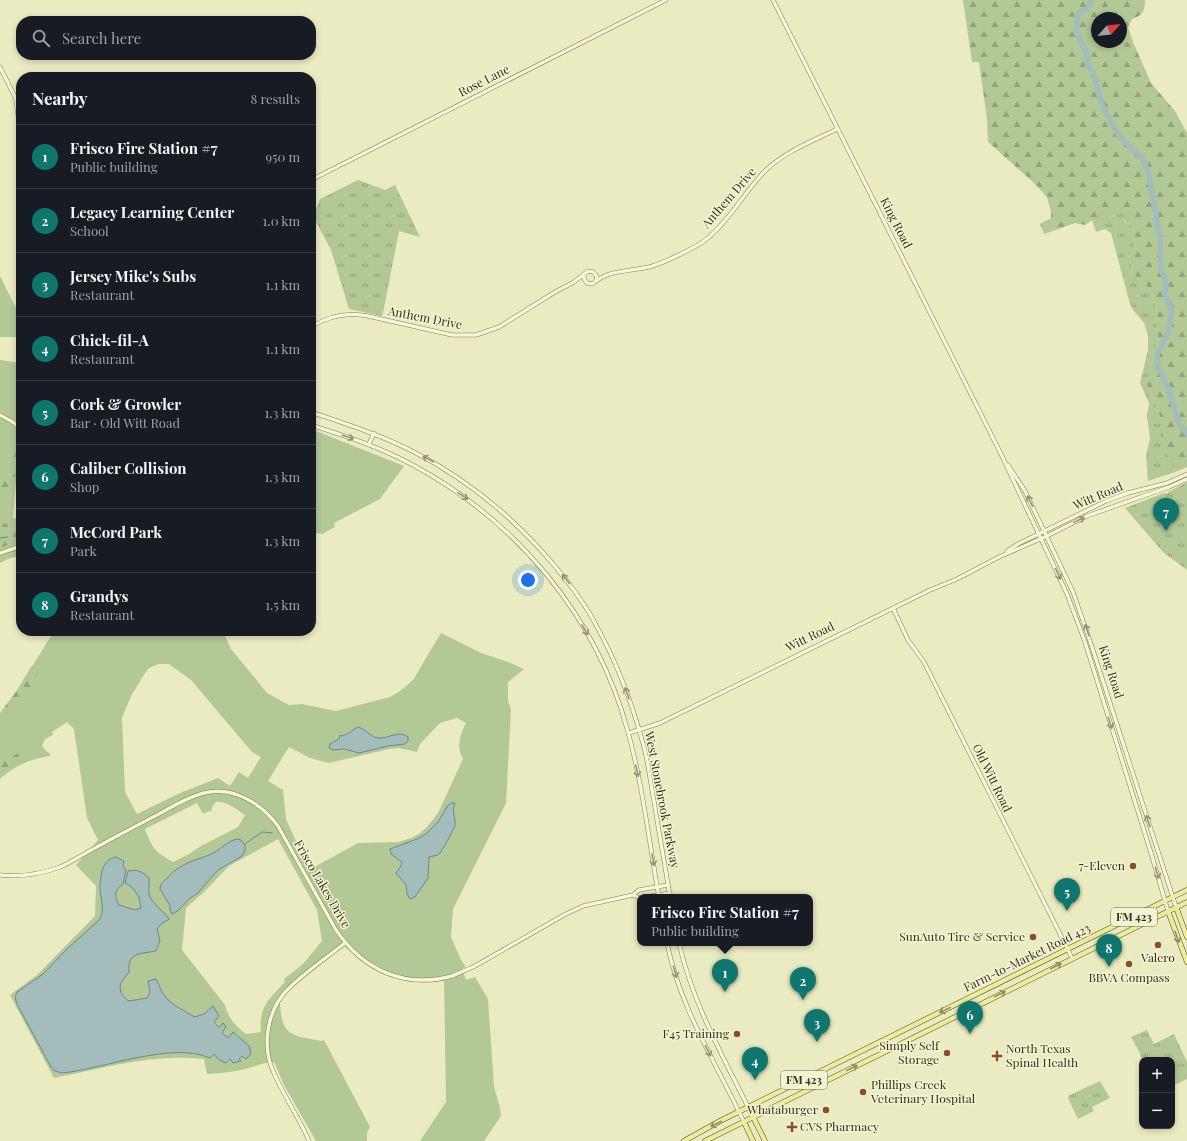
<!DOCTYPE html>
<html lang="en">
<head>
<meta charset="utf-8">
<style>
  :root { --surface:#171b24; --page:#242831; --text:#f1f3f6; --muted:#9ea1a6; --line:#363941; --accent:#0f766e }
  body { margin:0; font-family:"Playfair Display",serif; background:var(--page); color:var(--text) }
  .controls { position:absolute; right:12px; bottom:12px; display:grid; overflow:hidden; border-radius:8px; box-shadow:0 2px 6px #0003 }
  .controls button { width:36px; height:36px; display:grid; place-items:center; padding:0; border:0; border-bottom:1px solid var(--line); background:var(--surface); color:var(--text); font:20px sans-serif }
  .compass { position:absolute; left:1091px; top:12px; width:36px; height:36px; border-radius:50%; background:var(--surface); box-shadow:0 2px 6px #0003; rotate:63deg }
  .you { position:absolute; left:528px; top:580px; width:14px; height:14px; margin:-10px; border:3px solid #fff; border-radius:50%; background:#1a73e8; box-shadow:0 0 0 6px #1a73e833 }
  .badge { display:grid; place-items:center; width:26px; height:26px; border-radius:50%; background:var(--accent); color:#fff; font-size:13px; font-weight:700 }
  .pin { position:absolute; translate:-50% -33px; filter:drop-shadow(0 1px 2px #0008) }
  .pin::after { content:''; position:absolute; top:21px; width:14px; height:12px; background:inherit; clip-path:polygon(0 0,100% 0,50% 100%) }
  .popup { position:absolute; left:637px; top:894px; width:176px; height:52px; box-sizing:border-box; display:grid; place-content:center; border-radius:8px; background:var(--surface); filter:drop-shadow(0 1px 3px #0005); font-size:13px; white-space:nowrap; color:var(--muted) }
  .popup b { font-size:15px; color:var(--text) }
  .popup::after { content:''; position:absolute; left:50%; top:100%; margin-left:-8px; border:8px solid transparent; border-top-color:var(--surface) }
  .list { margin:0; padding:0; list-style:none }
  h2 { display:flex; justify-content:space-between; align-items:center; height:52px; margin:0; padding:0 16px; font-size:17px }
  h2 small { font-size:13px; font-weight:400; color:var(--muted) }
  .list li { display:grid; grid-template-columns:26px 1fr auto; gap:12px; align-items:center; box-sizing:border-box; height:64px; padding:0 16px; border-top:1px solid var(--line) }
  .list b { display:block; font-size:15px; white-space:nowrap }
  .list p { margin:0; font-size:13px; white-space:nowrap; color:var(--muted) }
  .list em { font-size:13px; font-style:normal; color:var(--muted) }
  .icon { flex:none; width:22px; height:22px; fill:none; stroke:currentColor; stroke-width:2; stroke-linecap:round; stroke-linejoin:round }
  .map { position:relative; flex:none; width:1187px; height:1141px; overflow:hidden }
  .search { position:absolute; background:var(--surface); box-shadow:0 2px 6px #0003; left:16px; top:16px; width:300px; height:44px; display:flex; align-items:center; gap:10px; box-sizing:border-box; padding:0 14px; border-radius:16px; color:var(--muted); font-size:15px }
  .panel { position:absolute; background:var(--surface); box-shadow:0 2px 6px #0003; left:16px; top:72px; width:300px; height:564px; border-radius:16px }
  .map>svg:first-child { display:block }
  .grass { fill:#b2c895; fill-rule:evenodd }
  .forest { fill:url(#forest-firs); fill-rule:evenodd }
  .park { fill:url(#park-tufts) }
  .water { fill:#a3bdbd; stroke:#6b888a }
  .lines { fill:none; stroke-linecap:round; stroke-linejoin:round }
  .stream { stroke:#6b888a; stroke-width:1 }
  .river { stroke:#a3bdbd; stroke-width:5.5 }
  .minor-casing { stroke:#837d59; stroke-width:4.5 }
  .major-casing { stroke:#51492e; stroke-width:5.5 }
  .minor { stroke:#f5f6d3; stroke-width:3.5 }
  .major { stroke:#eced9a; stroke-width:4.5 }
  .oneway { stroke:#949278 }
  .oneway2 { stroke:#908e5c }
  .poi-dot { fill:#8f4c2d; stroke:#f2f3d0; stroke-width:1.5 }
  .labels { text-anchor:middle; stroke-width:3; stroke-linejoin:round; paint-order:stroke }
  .shield { fill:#f2f3d0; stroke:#6d6a53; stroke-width:1 }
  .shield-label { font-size:11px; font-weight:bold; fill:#342f1d }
  .street-label { font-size:12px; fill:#342f1d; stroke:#f2f3d0 }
  .poi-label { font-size:12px; fill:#342f1d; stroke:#f2f3d0; text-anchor:end }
</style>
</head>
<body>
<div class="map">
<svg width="1187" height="1141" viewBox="0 0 1187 1141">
  <defs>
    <pattern id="forest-firs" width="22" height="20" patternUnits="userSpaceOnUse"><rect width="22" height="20" fill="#b2c895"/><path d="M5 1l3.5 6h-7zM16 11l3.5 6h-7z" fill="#92a379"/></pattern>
    <pattern id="park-tufts" width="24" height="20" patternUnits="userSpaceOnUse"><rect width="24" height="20" fill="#b2c895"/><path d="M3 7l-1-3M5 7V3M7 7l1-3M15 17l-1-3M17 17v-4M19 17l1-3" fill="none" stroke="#92a379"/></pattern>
  </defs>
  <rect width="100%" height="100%" fill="#eaebc1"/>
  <g class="grass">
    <polygon points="0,276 21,318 21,337 0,337"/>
    <polygon points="0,360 21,363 21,469 17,469 13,518 21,519 21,556 10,558 0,563"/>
    <polygon points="311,431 316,431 404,466 380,499 334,523 335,527 322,534 316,533 311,533"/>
    <path d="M54,631H223L231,649L267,693L289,705L302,704L336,711L390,697L399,692L413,680L441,633L481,653L508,662L524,669L508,682V701L511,709L506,803L453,909L451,937L461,960L466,967L462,969L466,980L475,977L488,999L494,1087L500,1108L501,1116L484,1141H420L446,1102L444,981C419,985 393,981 371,968C360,962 353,953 344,946L291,988L280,1003C282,1037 291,1035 321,1041L324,1040L370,1127L367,1133V1141H316L284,1085L274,1062C264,1062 257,1066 249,1068C235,1072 221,1073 207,1074L204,1059C154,1053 103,1068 54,1078L10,995L37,975L95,916L96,886L76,865L98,840L87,818L74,729L67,722L52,732L53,735L45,739L42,745L44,749L50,754V756C31,759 15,765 0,779V715L17,691ZM159,664H169L191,680L252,752L261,757L248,778L239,772L230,786L218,778L180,793L137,814L125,792L122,718L131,696L143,676L149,668ZM457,718L466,723C460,735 456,746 463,759L438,813L427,827L419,834L411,838L399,842L358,843L309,870L286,819L283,790L268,781L289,747L310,758L329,763L389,749L399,748L417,752L420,744L440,723ZM216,802C226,800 237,810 245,815L238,827L201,846L189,854L173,862C155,852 152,848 145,829L197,803L203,814L212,810V807ZM278,839L317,910L322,941L303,964L284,979L285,982C270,998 258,1007 261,1032L246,1034C235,1025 229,1019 225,1005L182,950L186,908L205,891L229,866Z"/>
  </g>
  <g class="forest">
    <path d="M963,0H1145C1145,11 1143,15 1132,19L1128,27L1133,42L1151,83L1175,111L1187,133V467L1175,472L1161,436V419L1147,385L1158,337L1157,312L1153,295L1145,284L1133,275L1130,258L1134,250L1135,242L1133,227L1124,220H1092L1085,225L1075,223L1044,234L1040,224L1051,218V212L1047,197L1035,184L988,142L987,119L979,62H972ZM1097,18H1121V42H1097Z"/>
    <path d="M18,445H21V462L14,469L16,480L14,485C2,490 2,498 0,510V479L14,457Z"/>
    <polygon points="12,523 21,527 21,540 0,548 0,524"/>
    <path d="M41,662C41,665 31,688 28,691C24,697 18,702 13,707V711L6,716L0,727V713L15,693L31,667Z"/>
    <path d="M38,744L40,746V749C29,762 12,764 0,775V762Z"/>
  </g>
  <g class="park">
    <polygon points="358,180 385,190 395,185 420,237 399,231 383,313 382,316 349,309 331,250 312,214 315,212 320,199"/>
    <polygon points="1120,207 1124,216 1124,221 1133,227 1135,242 1134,250 1130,258 1133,275 1145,284 1153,295 1157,312 1158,337 1147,385 1161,419 1161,436 1175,472 1148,481 1146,455 1150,439 1147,416 1149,403 1140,383 1148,350 1148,335 1144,323 1133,310 1130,304 1111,233 1105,229 1096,232 1092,220"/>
    <polygon points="1187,482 1187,570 1164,553 1125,508 1164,493 1167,494 1168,492"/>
    <polygon points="1147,1030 1154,1044 1174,1034 1187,1062 1187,1079 1172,1086 1172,1060 1142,1060 1142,1063 1140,1053 1131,1037"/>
    <polygon points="1100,1081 1110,1098 1092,1107 1094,1111 1078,1119 1069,1100 1068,1096"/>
  </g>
  <g class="water">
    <path d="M358,727C366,729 372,739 380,738C390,738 399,730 408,737V741L405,744L388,746L359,753L344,749L333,750L329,748L330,744L339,739L340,735L341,736C348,735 352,730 358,727Z"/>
    <path d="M452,803H455C451,812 456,816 455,825C454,829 442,852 438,855C435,856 432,856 429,857L428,878L415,897L410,899L407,894L406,885L396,873L401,866L402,862L391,854L390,849L417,839L427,833L438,822L448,805Z"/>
    <path d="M237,839L241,840L245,845V851L242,856L218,870L198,893L190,898L179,910L172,914L170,910V906L160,889C160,884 163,882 166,879C175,869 185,863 198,859C203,857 208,856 213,853C221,849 228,841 237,839Z"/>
    <path d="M116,857L124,861L123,866L126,870L123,884C114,891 114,895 119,905L135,910L141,908L139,897L132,887L125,883L128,871C136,869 142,871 149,878C150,883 148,888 149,894C151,903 164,911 169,919L161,924L157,929L160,941L156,951C142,954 127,951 129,972C127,975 123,979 121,983C118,990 123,998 129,1001L147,998L150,992L148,981L156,979L157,981C159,985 161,991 164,995C170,1004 186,1012 195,1017L204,1014L213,1006L219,1016L214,1022L219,1027L223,1023L226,1027L222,1033L228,1038L233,1032L249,1046L251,1054L246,1059L242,1056L239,1059L241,1061L233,1063L230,1059L226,1063L219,1060L214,1054L210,1058C172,1041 104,1069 62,1073L55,1071L51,1067L19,1008C16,1002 14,998 17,992L43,974L67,949L99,920C106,911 100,898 100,887C100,882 101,877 102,871C105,863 107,859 116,857Z"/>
  </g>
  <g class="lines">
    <g class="stream">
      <polyline points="0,538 8,537"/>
      <polyline points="245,844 262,832 272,833"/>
    </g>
    <polyline class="river" points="1091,0 1088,9 1080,12 1077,18 1077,33 1087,54 1088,66 1094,75 1103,107 1118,134 1130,147 1143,159 1149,175 1160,240 1161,270 1166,280 1165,294 1172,311 1168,334 1157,354 1158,367 1169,390 1178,421 1187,434"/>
    <g class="minor-casing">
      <g id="minor">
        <polyline points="773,0 1001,454 1067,594 1085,642 1151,853 1168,911"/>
        <polyline points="0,67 21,109"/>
        <polyline points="16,100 18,115 21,122"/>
        <polyline points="311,180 666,0"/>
        <path d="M596,281C610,270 631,271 649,267C661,264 693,249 704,241C729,222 744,192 766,170C786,151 813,141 837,129"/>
        <path d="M311,327C328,316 347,312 368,316L452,335H476L499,327L555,292L574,282L588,271L593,272L597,276L596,281L592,284L587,283L584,279V274"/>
        <path d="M311,412C346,424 381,435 414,452C469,480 513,517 553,564C569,583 585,603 596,625C616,661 631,700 642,740C648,759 650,780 654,801C659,833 665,865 670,897"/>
        <polyline points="0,415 11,421 21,428"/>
        <path d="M311,425C345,436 380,447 411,464C516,520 597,616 628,732C643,786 649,842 659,897"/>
        <polyline points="369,444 374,433"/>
        <polyline points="1008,465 1025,491 1073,592 1091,644 1176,907"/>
        <polyline points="1007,551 1018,544 1106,501 1128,493 1167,483 1187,474"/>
        <polyline points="0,553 21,546"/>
        <polyline points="893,608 908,640 924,662 1072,958"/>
        <polyline points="629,733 660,723 930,590 957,579 999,557 1047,536 1087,516 1169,487 1187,479"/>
        <path d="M0,875C20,877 41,874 60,867C72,862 83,854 95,848C115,837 136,826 157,815C172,807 187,797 204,793C233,786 261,803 278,826L336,930C363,970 405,989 452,976C460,973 468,969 475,966L564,915L583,906L633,895L639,890L668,885"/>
        <polyline points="633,895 640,898"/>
        <polyline points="645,897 670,893"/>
        <path d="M667,943C680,1008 716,1063 744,1122"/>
        <path d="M679,943C693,1005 725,1060 753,1117"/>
        <path d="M309,1141C299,1117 284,1097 274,1073C261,1046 267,1010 288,989C305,972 326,958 345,943"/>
      </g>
    </g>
    <g class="major-casing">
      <g id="major">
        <polyline points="1176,907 1187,937"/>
        <polyline points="1168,911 1187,962"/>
        <polyline points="753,1117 765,1141"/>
        <polyline points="744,1122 753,1141"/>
        <polyline points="684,1141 720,1121 1187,890"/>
        <polyline points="705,1141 1187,902"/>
      </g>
    </g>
    <use href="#minor" class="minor"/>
    <use href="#major" class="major"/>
  </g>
  <defs><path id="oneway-shaft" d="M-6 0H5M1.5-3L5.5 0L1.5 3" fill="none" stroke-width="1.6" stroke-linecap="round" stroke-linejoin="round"/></defs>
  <g class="oneway">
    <use href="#oneway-shaft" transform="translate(348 437) rotate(18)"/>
    <use href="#oneway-shaft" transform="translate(428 459) rotate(-152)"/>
    <use href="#oneway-shaft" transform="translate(463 496) rotate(35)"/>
    <use href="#oneway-shaft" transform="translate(1030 501) rotate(-116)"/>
    <use href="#oneway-shaft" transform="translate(1079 520) rotate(-26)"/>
    <use href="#oneway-shaft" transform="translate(1058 574) rotate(65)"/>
    <use href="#oneway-shaft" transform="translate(566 579) rotate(-128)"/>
    <use href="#oneway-shaft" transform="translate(585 630) rotate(60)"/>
    <use href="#oneway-shaft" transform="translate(1087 630) rotate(-109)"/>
    <use href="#oneway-shaft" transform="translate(627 693) rotate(-110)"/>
    <use href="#oneway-shaft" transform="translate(1110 723) rotate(73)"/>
    <use href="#oneway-shaft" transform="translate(637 771) rotate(79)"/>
    <use href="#oneway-shaft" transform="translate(1148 821) rotate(-108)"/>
    <use href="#oneway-shaft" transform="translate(653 860) rotate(81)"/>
    <use href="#oneway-shaft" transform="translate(1157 873) rotate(74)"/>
    <use href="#oneway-shaft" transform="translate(675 972) rotate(73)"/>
    <use href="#oneway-shaft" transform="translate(708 1051) rotate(63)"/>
  </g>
  <g class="oneway2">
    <use href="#oneway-shaft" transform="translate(1177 937) rotate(71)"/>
    <use href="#oneway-shaft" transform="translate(1056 966) rotate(-27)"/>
    <use href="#oneway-shaft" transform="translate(1000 994) rotate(-26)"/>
    <use href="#oneway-shaft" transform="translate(945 1010) rotate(154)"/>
    <use href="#oneway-shaft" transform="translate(852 1068) rotate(-26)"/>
    <use href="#oneway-shaft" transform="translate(716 1124) rotate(153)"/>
  </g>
  <g class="poi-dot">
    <circle cx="1133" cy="866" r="4"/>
    <circle cx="1033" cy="937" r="4"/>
    <circle cx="1158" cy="945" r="4"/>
    <circle cx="1129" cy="964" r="4"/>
    <circle cx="737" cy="1034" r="4"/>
    <circle cx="947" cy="1053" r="4"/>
    <path d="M995 1050h4v4h4v4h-4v4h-4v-4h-4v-4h4z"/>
    <circle cx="863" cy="1092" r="4"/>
    <circle cx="826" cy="1110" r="4"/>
    <path d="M790 1121h4v4h4v4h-4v4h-4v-4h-4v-4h4z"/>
  </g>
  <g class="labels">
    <g class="shield">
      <rect x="1111" y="908" width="46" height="18" rx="3"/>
      <rect x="781" y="1071" width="46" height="18" rx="3"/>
    </g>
    <g class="shield-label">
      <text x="1134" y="921">FM 423</text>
      <text x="804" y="1084">FM 423</text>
    </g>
    <g class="street-label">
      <text transform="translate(484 81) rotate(-27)" y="4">Rose Lane</text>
      <text transform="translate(729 198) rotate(-49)" y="4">Anthem Drive</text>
      <text transform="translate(896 223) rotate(63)" y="4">King Road</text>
      <text transform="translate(425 318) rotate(11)" y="4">Anthem Drive</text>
      <text transform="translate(1098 496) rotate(-23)" y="4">Witt Road</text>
      <text transform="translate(810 637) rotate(-26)" y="4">Witt Road</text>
      <text transform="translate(1111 672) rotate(72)" y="4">King Road</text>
      <text transform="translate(992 778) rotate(64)" y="4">Old Witt Road</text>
      <text transform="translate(662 800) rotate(79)" y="4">West Stonebrook Parkway</text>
      <text transform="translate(322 884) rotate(60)" y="4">Frisco Lakes Drive</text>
      <text transform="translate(1027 958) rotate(-26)" y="4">Farm-to-Market Road 423</text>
    </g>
    <g class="poi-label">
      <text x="1125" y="870">7-Eleven</text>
      <text x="1025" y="941">SunAuto Tire &amp; Service</text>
      <text x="1158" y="962" text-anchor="middle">Valero</text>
      <text x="1129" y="982" text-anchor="middle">BBVA Compass</text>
      <text x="729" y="1038">F45 Training</text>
      <text x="939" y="1050">Simply Self<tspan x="939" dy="14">Storage</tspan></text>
      <text x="1006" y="1053" text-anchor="start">North Texas<tspan x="1006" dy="14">Spinal Health</tspan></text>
      <text x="871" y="1089" text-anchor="start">Phillips Creek<tspan x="871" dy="14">Veterinary Hospital</tspan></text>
      <text x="818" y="1114">Whataburger</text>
      <text x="800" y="1131" text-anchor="start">CVS Pharmacy</text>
    </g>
  </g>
</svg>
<div class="controls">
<button>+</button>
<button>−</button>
</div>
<svg class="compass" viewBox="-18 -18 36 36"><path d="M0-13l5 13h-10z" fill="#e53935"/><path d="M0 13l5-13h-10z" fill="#9ea1a6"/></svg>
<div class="you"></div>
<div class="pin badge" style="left:725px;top:992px">1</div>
<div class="popup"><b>Frisco Fire Station #7</b>Public building</div>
<div class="pin badge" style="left:803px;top:1000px">2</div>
<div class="pin badge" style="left:817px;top:1042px">3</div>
<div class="pin badge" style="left:755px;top:1080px">4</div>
<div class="pin badge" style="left:1067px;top:911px">5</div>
<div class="pin badge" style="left:970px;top:1034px">6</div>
<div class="pin badge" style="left:1166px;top:531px">7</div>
<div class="pin badge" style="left:1109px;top:967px">8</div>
<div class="search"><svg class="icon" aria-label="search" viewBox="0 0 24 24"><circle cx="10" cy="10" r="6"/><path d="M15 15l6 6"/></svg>Search here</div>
<section class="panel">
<h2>Nearby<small>8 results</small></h2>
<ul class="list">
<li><span class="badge">1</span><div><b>Frisco Fire Station #7</b><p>Public building</p></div><em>950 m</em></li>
<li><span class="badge">2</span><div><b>Legacy Learning Center</b><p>School</p></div><em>1.0 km</em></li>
<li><span class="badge">3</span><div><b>Jersey Mike's Subs</b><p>Restaurant</p></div><em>1.1 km</em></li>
<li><span class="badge">4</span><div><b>Chick-fil-A</b><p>Restaurant</p></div><em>1.1 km</em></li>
<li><span class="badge">5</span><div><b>Cork &amp; Growler</b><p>Bar · Old Witt Road</p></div><em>1.3 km</em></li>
<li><span class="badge">6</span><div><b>Caliber Collision</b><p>Shop</p></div><em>1.3 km</em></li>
<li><span class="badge">7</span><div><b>McCord Park</b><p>Park</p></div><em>1.3 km</em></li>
<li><span class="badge">8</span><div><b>Grandys</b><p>Restaurant</p></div><em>1.5 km</em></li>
</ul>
</section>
</div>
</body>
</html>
